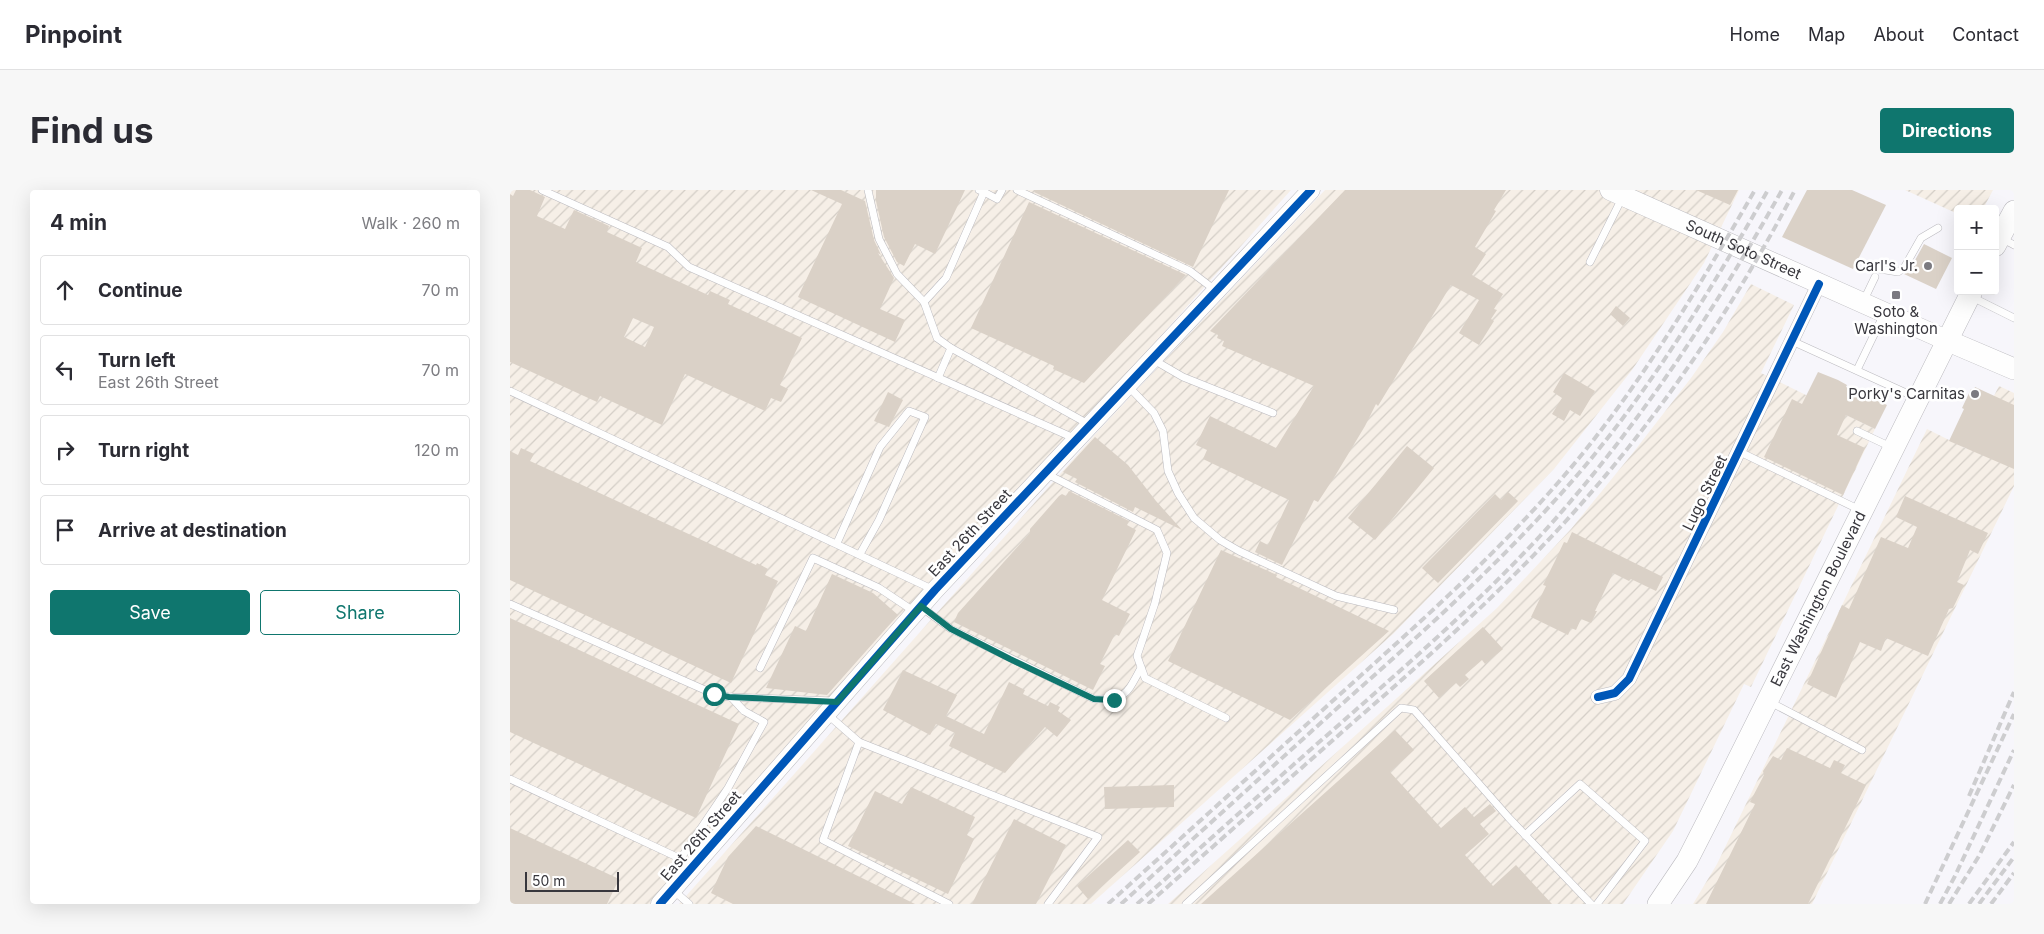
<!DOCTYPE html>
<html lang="en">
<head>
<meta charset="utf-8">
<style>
  :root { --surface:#fff; --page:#f7f7f7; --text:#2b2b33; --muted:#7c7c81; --line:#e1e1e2; --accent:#0f766e }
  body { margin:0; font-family:Inter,sans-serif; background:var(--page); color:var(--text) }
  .controls { position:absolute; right:15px; top:15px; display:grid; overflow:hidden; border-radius:5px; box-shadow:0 5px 20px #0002 }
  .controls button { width:45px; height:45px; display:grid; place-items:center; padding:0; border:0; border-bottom:1px solid var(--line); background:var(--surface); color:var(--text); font:25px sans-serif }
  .scale { position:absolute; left:15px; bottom:12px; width:94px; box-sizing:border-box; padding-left:5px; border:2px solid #38373d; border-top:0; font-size:14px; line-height:18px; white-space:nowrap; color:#38373d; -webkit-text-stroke:4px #fff; paint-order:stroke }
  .stop { position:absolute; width:15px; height:15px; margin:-11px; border:4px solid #0f766e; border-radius:50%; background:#fff }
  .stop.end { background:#0f766e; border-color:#fff; box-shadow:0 1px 5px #0008 }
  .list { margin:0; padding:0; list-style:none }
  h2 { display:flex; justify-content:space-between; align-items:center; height:65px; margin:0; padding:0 20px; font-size:21px }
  h2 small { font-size:16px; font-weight:400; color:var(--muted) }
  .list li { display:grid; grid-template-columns:32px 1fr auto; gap:15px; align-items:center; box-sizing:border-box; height:70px; margin:0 10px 10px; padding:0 10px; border:1px solid var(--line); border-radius:5px }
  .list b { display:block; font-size:19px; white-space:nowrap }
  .list p { margin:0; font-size:16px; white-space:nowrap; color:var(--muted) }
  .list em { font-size:16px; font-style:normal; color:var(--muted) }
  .actions { display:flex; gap:10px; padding:15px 20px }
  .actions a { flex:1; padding:11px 0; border:1px solid var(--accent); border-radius:5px; text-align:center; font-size:18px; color:var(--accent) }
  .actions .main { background:var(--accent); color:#fff }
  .icon { flex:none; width:28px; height:28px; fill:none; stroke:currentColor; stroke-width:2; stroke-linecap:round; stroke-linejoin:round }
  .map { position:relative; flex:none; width:1504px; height:714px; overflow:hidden; border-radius:5px }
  header { display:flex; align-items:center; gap:30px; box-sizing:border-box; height:70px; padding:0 25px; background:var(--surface); border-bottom:1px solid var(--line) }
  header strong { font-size:24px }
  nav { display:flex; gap:28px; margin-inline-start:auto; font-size:18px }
  .intro { display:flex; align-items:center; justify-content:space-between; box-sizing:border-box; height:120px; padding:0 30px }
  h1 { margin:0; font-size:35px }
  .button { padding:12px 22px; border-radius:5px; background:var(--accent); color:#fff; font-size:18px; font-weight:700 }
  main { display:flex; gap:30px; padding:0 30px }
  aside { flex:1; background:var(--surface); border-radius:5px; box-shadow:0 5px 20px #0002 }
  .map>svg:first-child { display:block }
  .industrial { fill:url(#industrial-furrows) }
  .building { fill:#dad1c7; fill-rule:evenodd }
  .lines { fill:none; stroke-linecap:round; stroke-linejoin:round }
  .service-casing { stroke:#bbbabf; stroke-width:8 }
  .minor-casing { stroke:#bbbabf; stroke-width:15 }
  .tertiary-casing { stroke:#bbbabf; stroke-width:19 }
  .secondary-casing { stroke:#bbbabf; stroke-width:21 }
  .primary-casing { stroke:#bbbabf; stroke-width:22 }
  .service { stroke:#fefefe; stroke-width:7 }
  .minor { stroke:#fefefe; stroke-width:14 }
  .tertiary { stroke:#fefefe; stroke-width:18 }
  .secondary { stroke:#fefefe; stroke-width:20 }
  .primary { stroke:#fefefe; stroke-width:21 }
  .rail { stroke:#cdcdcf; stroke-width:4; stroke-dasharray:8 4; stroke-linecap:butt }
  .cycleway-casing { stroke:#fff; stroke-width:11 }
  .cycleway { stroke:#0057b8; stroke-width:8 }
  .route { stroke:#0f766e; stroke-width:6 }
  .poi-dot { fill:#7b7a80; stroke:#fff; stroke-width:2 }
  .labels { text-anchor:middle; stroke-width:5; stroke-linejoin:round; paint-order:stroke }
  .street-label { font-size:15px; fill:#38373d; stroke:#fff }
  .poi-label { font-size:15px; fill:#38373d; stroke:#fff; text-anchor:end }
</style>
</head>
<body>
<header>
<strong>Pinpoint</strong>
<nav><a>Home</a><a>Map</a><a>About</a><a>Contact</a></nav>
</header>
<div class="intro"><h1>Find us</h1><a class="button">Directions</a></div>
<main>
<aside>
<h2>4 min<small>Walk · 260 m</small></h2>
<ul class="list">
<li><svg class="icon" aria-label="ahead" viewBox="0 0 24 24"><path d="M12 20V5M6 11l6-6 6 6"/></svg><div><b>Continue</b></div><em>70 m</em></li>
<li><svg class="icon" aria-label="left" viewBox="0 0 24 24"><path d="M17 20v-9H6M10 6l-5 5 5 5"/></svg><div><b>Turn left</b><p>East 26th Street</p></div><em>70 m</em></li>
<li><svg class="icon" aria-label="right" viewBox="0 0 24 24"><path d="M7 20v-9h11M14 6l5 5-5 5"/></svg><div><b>Turn right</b></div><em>120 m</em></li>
<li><svg class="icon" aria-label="arrive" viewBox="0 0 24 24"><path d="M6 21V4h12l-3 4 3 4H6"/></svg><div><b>Arrive at destination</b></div></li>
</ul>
<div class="actions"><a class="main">Save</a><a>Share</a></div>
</aside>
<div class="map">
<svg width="1504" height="714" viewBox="0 0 1504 714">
  <defs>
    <pattern id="industrial-furrows" width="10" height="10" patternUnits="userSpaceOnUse" patternTransform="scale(1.25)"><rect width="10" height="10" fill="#f6efe7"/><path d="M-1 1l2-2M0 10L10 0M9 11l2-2" fill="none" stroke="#d4cec7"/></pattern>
  </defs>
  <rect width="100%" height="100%" fill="#f7f6fb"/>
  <g class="industrial">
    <polygon points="0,0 781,0 144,714 0,714"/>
    <polygon points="815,0 1229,0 1194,73 1122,180 1044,279 883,444 581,714 169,714 589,240"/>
    <polygon points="1395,0 1483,0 1473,19 1448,19 1448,24"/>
    <polygon points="1241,94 1284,115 1251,183 1365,239 1241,497 1234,494 1163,641 1113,714 658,714 987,418 1061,339 1122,264 1181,188 1213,142"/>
    <polygon points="1489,196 1504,203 1504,296 1302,714 1183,714 1207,674 1417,239 1457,259"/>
  </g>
  <g class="building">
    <path d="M6,0H20L35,7L27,26L55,39L64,20L99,36L97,42L132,58L126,72L198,105L200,101L220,110L218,114L292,148L270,195L278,199L271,212L261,208L255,221L175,184L152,235L90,206L87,212L0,172V4L3,6ZM123,128L144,137L135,157L114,147Z"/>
    <polygon points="301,0 331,0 355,11 364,50 371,65 368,63 384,88 370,119 395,130 385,152 288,107 332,14"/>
    <polygon points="366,0 455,0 425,64 405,54 394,76 387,72 374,47 366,11"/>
    <polygon points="525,0 719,0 683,77 524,2"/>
    <polygon points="835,0 996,0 984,20 986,21 965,57 976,64 962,85 993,104 984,119 987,120 981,129 984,131 969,155 949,143 969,110 941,95 868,216 866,214 855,236 825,286 808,312 804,310 772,375 745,362 750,351 758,355 779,310 693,269 697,260 686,255 700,226 766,258 804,196 712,156 714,151 707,148 708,145 700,141"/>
    <polygon points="1186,0 1228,0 1220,15"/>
    <polygon points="1297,0 1342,0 1376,15 1343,79 1272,47"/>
    <polygon points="519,12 676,85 574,193 543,179 544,176 461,138"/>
    <polygon points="1414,54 1442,68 1426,99 1394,84 1399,81"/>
    <polygon points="1106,116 1120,128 1113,136 1100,124"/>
    <polygon points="1308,182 1328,190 1337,195 1336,197 1377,215 1365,239 1336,225 1327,245 1355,258 1333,305 1254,267 1282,209 1292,214"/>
    <polygon points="1054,183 1085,201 1070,226 1060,220 1054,231 1042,224 1052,208 1043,202"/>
    <polygon points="1465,197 1504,215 1504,279 1439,251 1454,219 1452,218 1461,199 1464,200"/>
    <polygon points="378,202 393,210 379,237 364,231"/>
    <polygon points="585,247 618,275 646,311 672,340 625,317 623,322 565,292 567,289 553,282"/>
    <polygon points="897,256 924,278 865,350 838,328"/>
    <polygon points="11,258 24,264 20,271 246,375 247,373 258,379 255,385 268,391 221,493 0,390 0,261 8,265"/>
    <polygon points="559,301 619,331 617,335 626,340 592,410 620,424 609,446 605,444 590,474 595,476 583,500 444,432 448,423 520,343 520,339 549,306 552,304 556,306"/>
    <polygon points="998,302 1008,311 928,393 912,378 985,304 991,310"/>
    <polygon points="1395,306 1478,343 1468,364 1460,360 1447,392 1454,395 1443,418 1439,419 1418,466 1376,448 1371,461 1350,452 1326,508 1297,494 1332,415 1339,419 1371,347 1398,358 1407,337 1386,327"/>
    <polygon points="1062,342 1153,387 1146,401 1121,389 1119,391 1103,383 1085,421 1087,421 1081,433 1071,429 1066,440 1061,438 1058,445 1021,427 1036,396 1033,395 1045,371 1054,352 1057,353"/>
    <polygon points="711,360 767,385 766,387 879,441 780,530 658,471"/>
    <polygon points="322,384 363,403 388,425 317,505 256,498 285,436 296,441"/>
    <polygon points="0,428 229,534 186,628 0,542"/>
    <polygon points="973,437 993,459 975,474 972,470 955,485 959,489 950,497 946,493 929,508 914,491"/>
    <polygon points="393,480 447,505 436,526 474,544 499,492 515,500 513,504 538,516 540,512 550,517 548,521 561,530 547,547 535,537 495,583 439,556 445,543 426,534 420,545 373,520"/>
    <polygon points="885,540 904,560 880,582 931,638 955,617 964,627 980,614 986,621 970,634 979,644 955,665 983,696 1006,675 1042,714 691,714"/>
    <polygon points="1277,558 1320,578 1324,570 1335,575 1331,583 1356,595 1298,714 1196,714 1245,614 1240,612 1254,585 1253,581 1263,566 1271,570"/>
    <polygon points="664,595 664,617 595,619 594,597"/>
    <polygon points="401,597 465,627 457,645 464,649 438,704 338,656 365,601 392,614"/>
    <polygon points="504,629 556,655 526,714 462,714"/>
    <polygon points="246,636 405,714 223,714 201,703 218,667"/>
    <polygon points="0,638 109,689 97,714 0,714"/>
    <polygon points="618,650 630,662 578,709 567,696"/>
  </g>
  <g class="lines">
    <g class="service-casing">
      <g id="service">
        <polyline points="32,0 158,57 179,77 566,249"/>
        <polyline points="358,0 369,49 387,84 414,112 427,148 441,158 428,188"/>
        <polyline points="507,0 680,81 705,100"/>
        <polyline points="474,2 487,9 492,0"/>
        <polyline points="1491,48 1504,55"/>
        <polyline points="1080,72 1113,6"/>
        <polyline points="1369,79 1388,82 1394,78 1411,48 1428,38"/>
        <polyline points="1462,107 1504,128"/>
        <polyline points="414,112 436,88 474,2 469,0"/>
        <polyline points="1353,112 1365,87"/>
        <polyline points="1282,151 1407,208"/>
        <polyline points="441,158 580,235"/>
        <polyline points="642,169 673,187 763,223"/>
        <polyline points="1347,180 1374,124"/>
        <polyline points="618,196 644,223 653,241 658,281 668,303 684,328 710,350 729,361 826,406 884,420"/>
        <polyline points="0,201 424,400"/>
        <polyline points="1347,241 1381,257"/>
        <polyline points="1230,262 1350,320"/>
        <polyline points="535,283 647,340 657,363 645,413 627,466 635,488 716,528"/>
        <polyline points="327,353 370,257 399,221 415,227 369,330 350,364"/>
        <polyline points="0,414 204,504 219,507 324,511"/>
        <path d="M411,417L441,439L584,509C616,510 616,505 631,478"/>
        <polyline points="250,478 303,368 369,398 405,422"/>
        <polyline points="1260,512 1352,560"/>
        <polyline points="317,524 349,552 588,647 538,714"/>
        <polyline points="349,552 313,650 439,714"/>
        <polyline points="0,589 184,675"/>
        <polyline points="1015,645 1070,594 1135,651 1087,714"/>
        <polyline points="171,668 218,598 254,532 234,521 221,507"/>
        <polyline points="163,700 179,714"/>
        <polyline points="676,714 891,518 904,520 999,628 1081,714"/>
      </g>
    </g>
    <g class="minor-casing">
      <polyline id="minor" points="1088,507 1105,503 1119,489 1309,94"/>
    </g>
    <g class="tertiary-casing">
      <polyline id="tertiary" points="150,714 425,400 801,0"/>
    </g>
    <g class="secondary-casing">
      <g id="secondary">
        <path id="s1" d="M1100,0L1436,150"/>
      </g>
    </g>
    <g class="primary-casing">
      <g id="primary">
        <polyline points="1485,56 1504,21"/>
        <polyline points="1436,150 1504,179"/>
        <path id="s2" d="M1148,714L1177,671L1200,626L1462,101"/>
      </g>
    </g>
    <use href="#service" class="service"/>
    <use href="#minor" class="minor"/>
    <use href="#tertiary" class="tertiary"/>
    <use href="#secondary" class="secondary"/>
    <use href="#primary" class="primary"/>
    <g class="rail">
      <polyline points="1459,606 1504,502"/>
      <path d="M598,714C678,642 757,570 837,498C918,425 999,353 1069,268C1137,185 1191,93 1245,0"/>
      <path d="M611,714C682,650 753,585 824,521C912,443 999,366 1075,276C1146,191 1203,96 1258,0"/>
      <path d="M627,714C695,654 762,593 831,533C899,473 968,413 1030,346C1125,242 1203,123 1272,0"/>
      <path d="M638,714C705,655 772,595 839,536C914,471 988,405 1055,332C1146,232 1223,119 1285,0"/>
      <polyline points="1415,714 1504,524"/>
      <polyline points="1430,714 1445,686 1504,560"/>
      <polyline points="1439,714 1469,666 1504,595"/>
      <polyline points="1459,714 1504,652"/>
      <polyline points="1469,714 1504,667"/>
      <polyline points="1481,714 1504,683"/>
    </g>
    <g class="cycleway-casing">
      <g id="cycleway">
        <polyline points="1088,507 1105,503 1119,489 1309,94"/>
        <polyline points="150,714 425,400 801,0"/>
      </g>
    </g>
    <use href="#cycleway" class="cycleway"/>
  </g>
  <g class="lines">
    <polyline class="route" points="204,504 219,507 327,512 411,416 441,439 500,469 584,509 604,510"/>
  </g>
  <g class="poi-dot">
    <circle cx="1418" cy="76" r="5"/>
    <rect x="1381" y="100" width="10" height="10" rx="2.5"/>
    <circle cx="1465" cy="204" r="5"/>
  </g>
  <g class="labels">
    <g class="street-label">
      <text dy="5" stroke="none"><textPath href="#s1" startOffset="146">South Soto Street</textPath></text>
      <text transform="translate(1195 303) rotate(-64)" y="5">Lugo Street</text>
      <text transform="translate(460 343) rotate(-47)" y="5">East 26th Street</text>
      <text dy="5" stroke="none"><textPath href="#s2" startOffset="345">East Washington Boulevard</textPath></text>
      <text transform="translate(191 646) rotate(-49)" y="5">East 26th Street</text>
    </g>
    <g class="poi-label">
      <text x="1408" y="81">Carl's Jr.</text>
      <text x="1386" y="127" text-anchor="middle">Soto &amp;<tspan x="1386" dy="17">Washington</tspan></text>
      <text x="1455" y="209">Porky's Carnitas</text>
    </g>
  </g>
</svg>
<div class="controls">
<button>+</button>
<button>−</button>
</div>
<div class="scale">50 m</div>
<div class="stop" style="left:204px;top:504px"></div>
<div class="stop end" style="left:604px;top:510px"></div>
</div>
</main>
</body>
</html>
